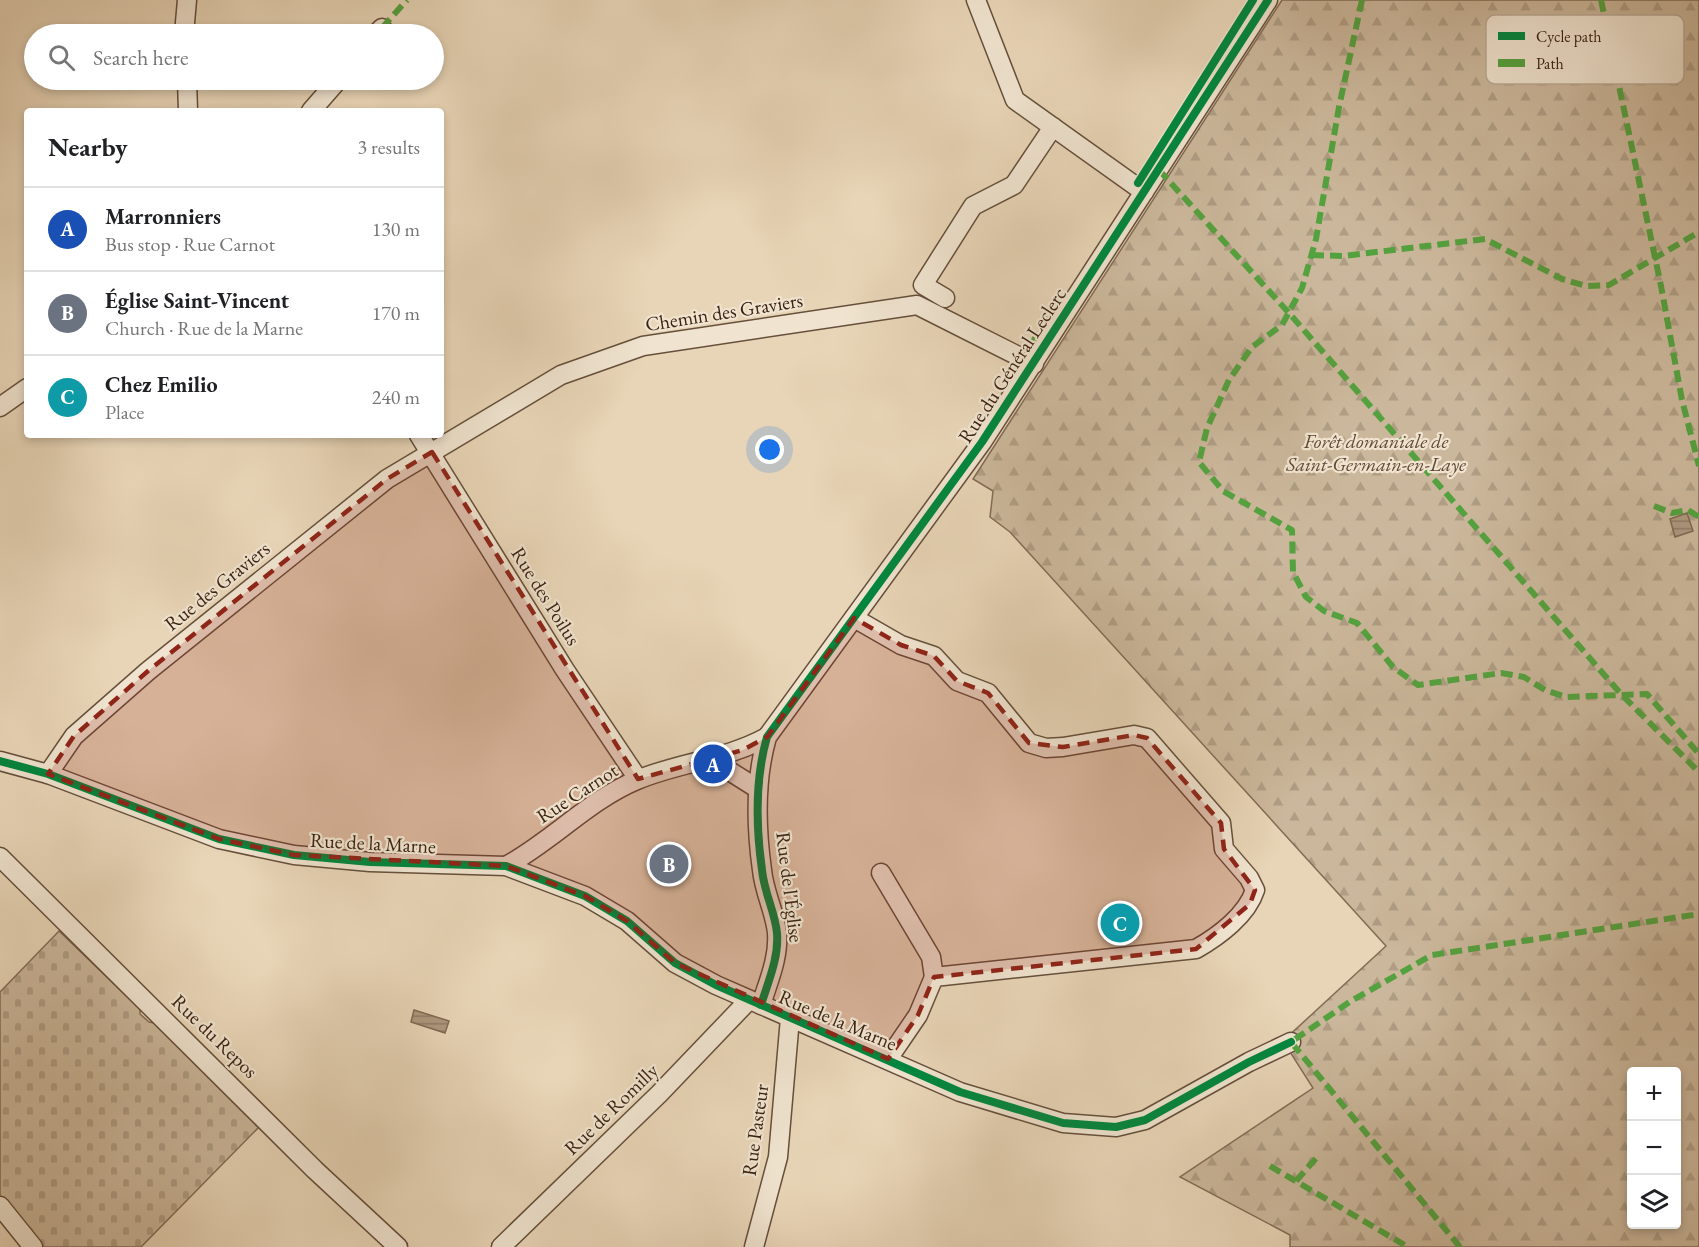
<!DOCTYPE html>
<html lang="en">
<head>
<meta charset="utf-8">
<style>
  :root { --surface:#fff; --page:#f2f2f2; --text:#202124; --muted:#757577; --line:#e0e0e0; --accent:#8f2418 }
  body { margin:0; font-family:"EB Garamond",serif; background:var(--page); color:var(--text) }
  .controls { position:absolute; right:18px; bottom:18px; display:grid; overflow:hidden; border-radius:6px; box-shadow:0 3px 9px #0003 }
  .controls button { width:54px; height:54px; display:grid; place-items:center; padding:0; border:0; border-bottom:2px solid var(--line); background:var(--surface); color:var(--text); font:30px sans-serif }
  .you { position:absolute; left:770px; top:450px; width:21px; height:21px; margin:-15px; border:4px solid #fff; border-radius:50%; background:#1a73e8; box-shadow:0 0 0 9px #1a73e833 }
  .badge { display:grid; place-items:center; width:39px; height:39px; border-radius:50%; background:var(--accent); color:#fff; font-size:20px; font-weight:700 }
  .pin { position:absolute; translate:-50% -50%; border:3px solid #fff; box-shadow:0 2px 6px #0006 }
  .list { margin:0; padding:0; list-style:none }
  h2 { display:flex; justify-content:space-between; align-items:center; height:78px; margin:0; padding:0 24px; font-size:26px }
  h2 small { font-size:20px; font-weight:400; color:var(--muted) }
  .list li { display:grid; grid-template-columns:39px 1fr auto; gap:18px; align-items:center; box-sizing:border-box; height:84px; padding:0 24px; border-top:2px solid var(--line) }
  .list b { display:block; font-size:22px; white-space:nowrap }
  .list p { margin:0; font-size:20px; white-space:nowrap; color:var(--muted) }
  .list em { font-size:20px; font-style:normal; color:var(--muted) }
  .icon { flex:none; width:33px; height:33px; fill:none; stroke:currentColor; stroke-width:2; stroke-linecap:round; stroke-linejoin:round }
  .map { position:relative; flex:none; width:1699px; height:1247px; overflow:hidden }
  .search { position:absolute; background:var(--surface); box-shadow:0 3px 9px #0003; left:24px; top:24px; width:420px; height:66px; display:flex; align-items:center; gap:15px; box-sizing:border-box; padding:0 21px; border-radius:33px; color:var(--muted); font-size:22px }
  .panel { position:absolute; background:var(--surface); box-shadow:0 3px 9px #0003; left:24px; top:108px; width:420px; height:330px; border-radius:6px }
  .map>svg:first-child { display:block }
  .forest { fill:url(#forest-firs); stroke:#836c56; stroke-width:1.5; fill-rule:evenodd }
  .cemetery { fill:url(#cemetery-stones); stroke:#836c56; stroke-width:1.5 }
  .water { fill:url(#water-rules); stroke:#7f6953; stroke-width:1.5 }
  .lines { fill:none; stroke-linecap:round; stroke-linejoin:round }
  .minor-casing { stroke:#664f3b; stroke-width:21 }
  .minor { stroke:#f0e4d0; stroke-width:18 }
  .quiet { stroke:#54a23f; stroke-width:6; stroke-dasharray:12 6; stroke-linecap:butt }
  .cycleway-casing { stroke:#f0e4d0; stroke-width:11 }
  .cycleway { stroke:#00873e; stroke-width:8 }
  .marked { fill:#8f2418; fill-opacity:0.2; stroke:#8f2418; stroke-width:4.5; stroke-dasharray:12 8; stroke-linejoin:round }
  .labels { text-anchor:middle; stroke-width:4.5; stroke-linejoin:round; paint-order:stroke }
  .street-label { font-size:20px; fill:#3b2212; stroke:#f0e4d0 }
  .park-label { font-size:20px; font-style:italic; fill:#5f4734; stroke:#f0e4d0 }
  .key { fill:#f0e4d0; stroke:#baaa97; stroke-width:1.5 }
  .key-label { font-size:16px; fill:#3b2212 }
</style>
</head>
<body>
<div class="map">
<svg width="1699" height="1247" viewBox="0 0 1699 1247">
  <defs>
    <pattern id="forest-firs" width="22" height="20" patternUnits="userSpaceOnUse" patternTransform="scale(1.5)"><rect width="22" height="20" fill="#cbb79b"/><path d="M5 1l3.5 6h-7zM16 11l3.5 6h-7z" fill="#af9d84"/></pattern>
    <pattern id="cemetery-stones" width="16" height="16" patternUnits="userSpaceOnUse" patternTransform="scale(1.5)"><rect width="16" height="16" fill="#cbb79b"/><path d="M2 7V4a2 2 0 0 1 4 0v3zM10 15v-3a2 2 0 0 1 4 0v3z" fill="#af9d84"/></pattern>
    <pattern id="water-rules" width="6" height="5" patternUnits="userSpaceOnUse" patternTransform="scale(1.5)"><rect width="6" height="5" fill="#ad987f"/><path d="M0 2.5h6" fill="none" stroke="#8e7c67"/></pattern>
  </defs>
  <rect width="100%" height="100%" fill="#e8d5b7"/>
  <filter id="stains"><feTurbulence type="fractalNoise" baseFrequency=".00333" numOctaves="4"/><feColorMatrix values="0 0 0 0 .2 0 0 0 0 .09 0 0 0 0 .02 0 0 0 .5 -.17"/></filter>
  <radialGradient id="worn" r=".72"><stop offset=".6" stop-color="#630" stop-opacity="0"/><stop offset="1" stop-color="#630" stop-opacity=".3"/></radialGradient>
  <path class="forest" d="M1282,0H1699V1247H1290V1235L1180,1177L1313,1088L1283,1041L1386,946L1010,532L990,517L993,491L973,479ZM1632,1072H1676V1224H1632Z"/>
  <polygon class="cemetery" points="59,931 140,1009 140,1014 149,1022 155,1023 259,1127 141,1247 41,1247 0,1197 0,992"/>
  <g class="water">
    <polygon points="1687,513 1693,531 1675,537 1670,519"/>
    <polygon points="414,1010 449,1021 445,1033 411,1022"/>
  </g>
  <g class="lines">
    <g class="minor-casing">
      <g id="minor">
        <polyline points="976,0 1015,100 1144,192"/>
        <polyline points="184,34 187,0"/>
        <polyline points="376,34 382,28"/>
        <polyline points="187,80 188,111"/>
        <polyline points="311,111 338,80"/>
        <polyline points="945,298 923,285 973,206 1014,185 1053,127"/>
        <polyline points="0,407 27,388"/>
        <polyline points="419,435 565,670 638,779"/>
        <path d="M854,618L901,645L934,656L957,681L988,693L1029,743L1046,748L1063,747L1134,735L1147,738L1221,823L1224,849L1249,878L1255,890C1247,915 1219,936 1196,949L934,977L918,1015L888,1059"/>
        <polyline points="712,760 758,789"/>
        <polyline points="0,761 48,774 219,839 294,855 370,862 506,866 585,896 627,921 675,963 716,985 960,1092 1063,1123 1116,1127 1145,1120 1249,1062 1291,1042"/>
        <polyline points="48,774 74,736 148,671 387,479 561,375 643,346 917,305 1034,364"/>
        <polyline points="0,857 315,1170 398,1247"/>
        <path d="M506,866C552,841 589,800 637,780C680,762 725,760 767,737"/>
        <polyline points="881,873 931,957 934,977"/>
        <path d="M761,1005C768,982 779,958 777,933C775,912 764,892 762,870C756,827 755,779 767,737L982,442L1268,0"/>
        <polyline points="0,1206 33,1247"/>
        <polyline points="501,1247 659,1094 749,1000"/>
        <polyline points="754,1247 778,1157 790,1018"/>
      </g>
    </g>
    <use href="#minor" class="minor"/>
    <g class="quiet">
      <polyline points="1362,0 1339,107 1316,239 1302,288 1282,325 1252,347 1229,380 1207,428 1199,462 1223,491 1292,530 1293,572 1306,597 1324,611 1357,623 1393,667 1418,685 1501,673 1524,677 1545,690 1566,697 1647,694 1699,754"/>
      <polyline points="1601,0 1661,286 1682,400 1699,466"/>
      <polyline points="382,28 407,0"/>
      <polyline points="1159,170 1289,313 1621,694 1699,772"/>
      <polyline points="1312,255 1343,256 1485,239 1562,279 1586,286 1609,285 1699,232"/>
      <polyline points="1023,358 1051,312"/>
      <polyline points="1654,506 1672,513 1688,510 1699,517"/>
      <polyline points="1270,1166 1408,1247"/>
      <polyline points="1296,1181 1317,1157"/>
      <polyline points="1460,1247 1291,1042 1351,1001 1432,955 1699,914"/>
    </g>
    <g class="cycleway-casing">
      <g id="cycleway">
        <polyline points="1138,183 1253,0"/>
        <polyline points="0,761 48,774 219,839 294,855 370,862 506,866 585,896 627,921 675,963 716,985 960,1092 1063,1123 1116,1127 1145,1120 1249,1062 1291,1042"/>
        <path d="M761,1005C768,982 779,958 777,933C775,912 764,892 762,870C756,827 755,779 767,737L982,442L1268,0"/>
      </g>
    </g>
    <use href="#cycleway" class="cycleway"/>
  </g>
  <path class="marked" d="M432,452L638,779L743,750L767,737L854,618L901,645L934,656L957,681L988,693L1029,743L1063,747L1134,735L1147,738L1221,823L1224,849L1255,890L1250,904L1196,949L934,977L918,1015L888,1059L675,963L627,921L585,896L506,866L294,855L219,839L48,774L74,736L148,671L387,479Z"/>
  <g class="labels">
    <g class="street-label">
      <text transform="translate(724 312) rotate(-9)" y="7">Chemin des Graviers</text>
      <text transform="translate(1012 365) rotate(-57)" y="7">Rue du Général Leclerc</text>
      <text transform="translate(217 586) rotate(-39)" y="7">Rue des Graviers</text>
      <text transform="translate(546 596) rotate(58)" y="7">Rue des Poilus</text>
      <text transform="translate(577 793) rotate(-33)" y="7">Rue Carnot</text>
      <text transform="translate(373 843) rotate(3)" y="7">Rue de la Marne</text>
      <text transform="translate(790 887) rotate(83)" y="7">Rue de l'Église</text>
      <text transform="translate(838 1020) rotate(23)" y="7">Rue de la Marne</text>
      <text transform="translate(215 1036) rotate(44)" y="7">Rue du Repos</text>
      <text transform="translate(611 1109) rotate(-44)" y="7">Rue de Romilly</text>
      <text transform="translate(755 1130) rotate(-82)" y="7">Rue Pasteur</text>
    </g>
    <g class="park-label">
      <text x="1376" y="448">Forêt domaniale de<tspan x="1376" dy="23">Saint-Germain-en-Laye</tspan></text>
    </g>
  </g>
  <rect x="1486" y="15" width="198" height="69" rx="9" class="key"/>
  <rect x="1498" y="32" width="27" height="8" fill="#00873e"/>
  <rect x="1498" y="59" width="27" height="8" fill="#54a23f"/>
  <g class="key-label">
    <text x="1536" y="42">Cycle path</text>
    <text x="1536" y="69">Path</text>
  </g>
  <rect width="100%" height="100%" filter="url(#stains)"/>
  <rect width="100%" height="100%" fill="url(#worn)"/>
</svg>
<div class="controls">
<button>+</button>
<button>−</button>
<button><svg class="icon" aria-label="layers" viewBox="0 0 24 24"><path d="M12 4l9 5-9 5-9-5zM3 14l9 5 9-5"/></svg></button>
</div>
<div class="you"></div>
<div class="pin badge" style="left:713px;top:764px;background:#1a4fb4">A</div>
<div class="pin badge" style="left:669px;top:864px;background:#6b7280">B</div>
<div class="pin badge" style="left:1120px;top:923px;background:#0f9aa8">C</div>
<div class="search"><svg class="icon" aria-label="search" viewBox="0 0 24 24"><circle cx="10" cy="10" r="6"/><path d="M15 15l6 6"/></svg>Search here</div>
<section class="panel">
<h2>Nearby<small>3 results</small></h2>
<ul class="list">
<li><span class="badge" style="background:#1a4fb4">A</span><div><b>Marronniers</b><p>Bus stop · Rue Carnot</p></div><em>130 m</em></li>
<li><span class="badge" style="background:#6b7280">B</span><div><b>Église Saint-Vincent</b><p>Church · Rue de la Marne</p></div><em>170 m</em></li>
<li><span class="badge" style="background:#0f9aa8">C</span><div><b>Chez Emilio</b><p>Place</p></div><em>240 m</em></li>
</ul>
</section>
</div>
</body>
</html>
